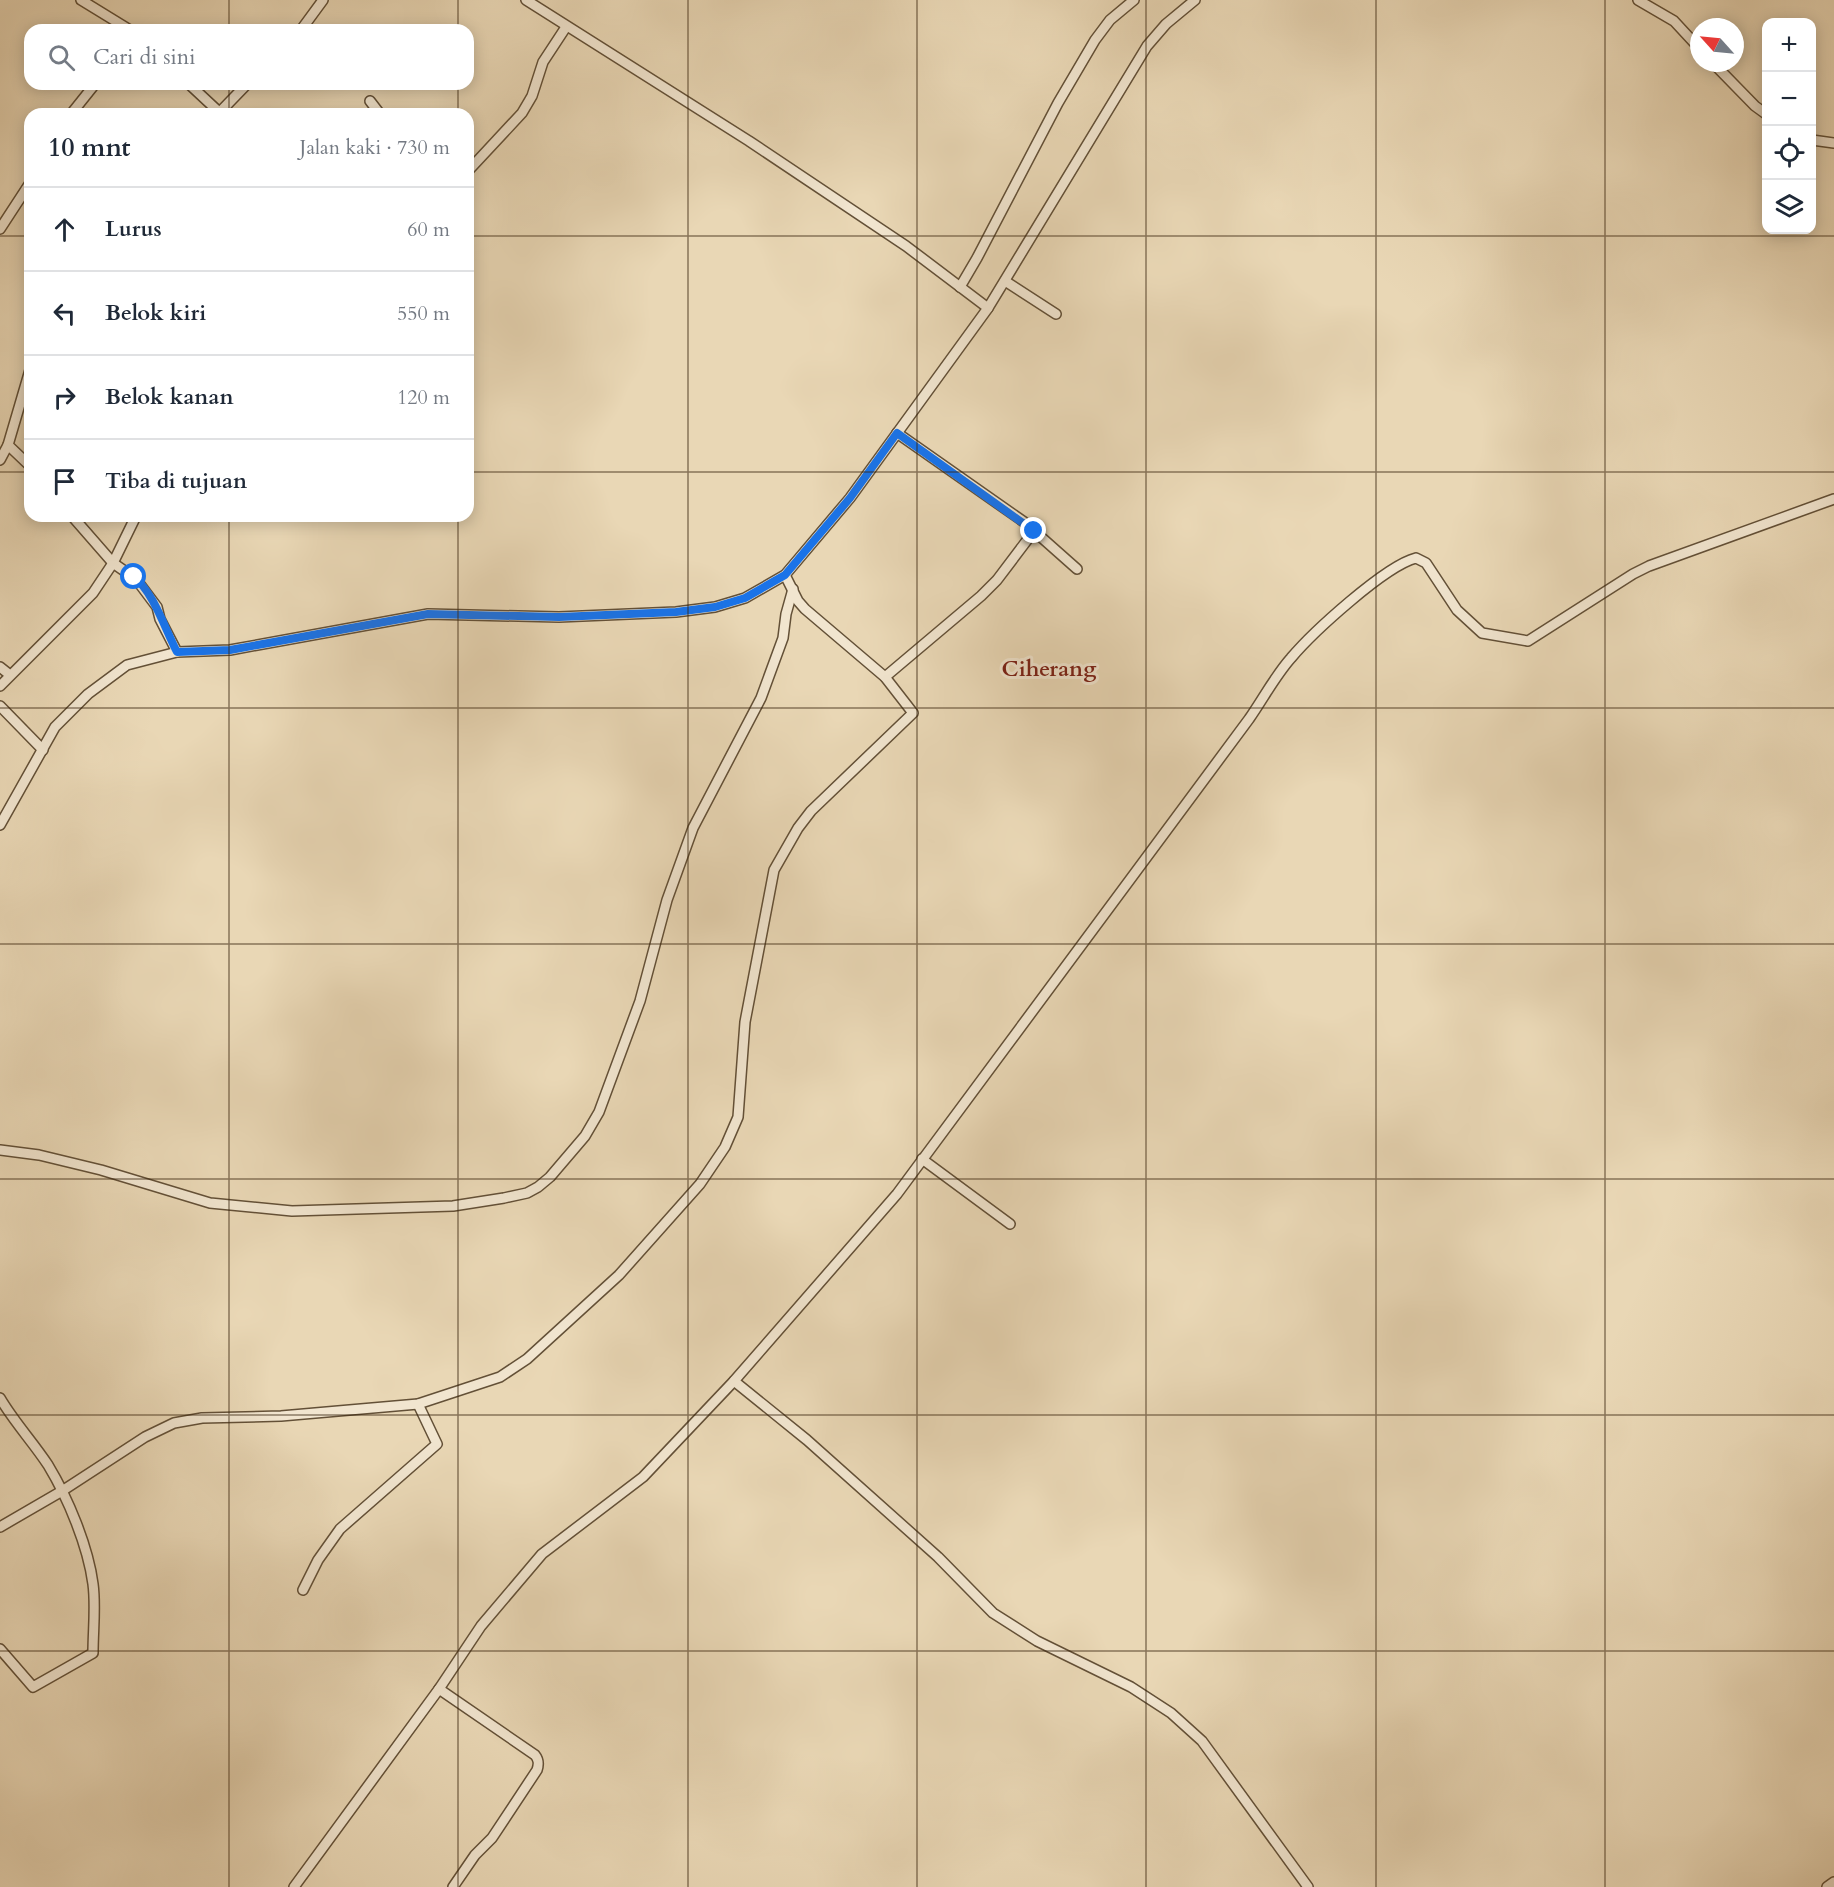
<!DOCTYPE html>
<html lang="id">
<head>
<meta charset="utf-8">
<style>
  :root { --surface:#fff; --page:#f6f6f7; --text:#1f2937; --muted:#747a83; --line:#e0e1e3 }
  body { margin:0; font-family:Cardo,serif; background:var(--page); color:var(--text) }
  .controls { position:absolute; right:18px; top:18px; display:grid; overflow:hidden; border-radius:12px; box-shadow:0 3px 15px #0003 }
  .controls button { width:54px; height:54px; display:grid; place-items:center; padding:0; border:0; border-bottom:2px solid var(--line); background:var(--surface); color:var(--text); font:30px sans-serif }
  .compass { position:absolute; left:1690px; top:18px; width:54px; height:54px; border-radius:50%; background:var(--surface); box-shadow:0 3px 15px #0003; rotate:297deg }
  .stop { position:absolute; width:18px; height:18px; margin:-14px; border:4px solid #1a73e8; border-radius:50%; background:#fff }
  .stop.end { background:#1a73e8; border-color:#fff; box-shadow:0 2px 6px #0008 }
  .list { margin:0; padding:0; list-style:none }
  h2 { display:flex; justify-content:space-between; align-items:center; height:78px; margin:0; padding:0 24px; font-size:26px }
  h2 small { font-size:20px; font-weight:400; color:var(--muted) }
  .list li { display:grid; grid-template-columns:39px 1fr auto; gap:18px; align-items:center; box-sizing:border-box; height:84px; padding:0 24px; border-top:2px solid var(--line) }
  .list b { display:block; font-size:22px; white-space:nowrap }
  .list em { font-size:20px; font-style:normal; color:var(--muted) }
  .icon { flex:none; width:33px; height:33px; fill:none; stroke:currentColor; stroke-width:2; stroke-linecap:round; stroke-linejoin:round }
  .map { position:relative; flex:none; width:1834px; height:1887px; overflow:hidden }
  .search { position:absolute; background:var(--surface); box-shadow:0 3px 15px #0003; left:24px; top:24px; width:450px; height:66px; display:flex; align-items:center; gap:15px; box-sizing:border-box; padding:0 21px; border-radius:18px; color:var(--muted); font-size:22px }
  .panel { position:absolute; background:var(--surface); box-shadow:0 3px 15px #0003; left:24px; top:108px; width:450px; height:414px; border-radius:18px }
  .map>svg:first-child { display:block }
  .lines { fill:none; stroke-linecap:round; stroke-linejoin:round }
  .minor-casing { stroke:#635037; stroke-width:12 }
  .minor { stroke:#f1e5cf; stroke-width:9 }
  .route { stroke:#1a73e8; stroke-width:8 }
  .grid { fill:none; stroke:#36230d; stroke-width:1.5; stroke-opacity:0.55 }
  .labels { text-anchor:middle; stroke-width:6; stroke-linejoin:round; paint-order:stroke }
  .quarter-label { font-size:22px; font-weight:bold; fill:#7a1f14; stroke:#f1e5cf }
</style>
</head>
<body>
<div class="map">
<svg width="1834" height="1887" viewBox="0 0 1834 1887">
  <rect width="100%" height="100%" fill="#e9d7b5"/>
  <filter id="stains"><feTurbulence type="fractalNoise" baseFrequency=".00333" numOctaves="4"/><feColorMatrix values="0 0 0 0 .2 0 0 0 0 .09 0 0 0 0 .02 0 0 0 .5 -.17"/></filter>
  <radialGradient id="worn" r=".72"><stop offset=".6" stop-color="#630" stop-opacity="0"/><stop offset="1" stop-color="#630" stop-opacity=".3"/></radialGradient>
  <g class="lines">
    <g class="minor-casing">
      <g id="minor">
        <polyline points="81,0 130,30"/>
        <polyline points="526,0 749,141 906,246 988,308"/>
        <polyline points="1638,0 1674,21 1699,48"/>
        <polyline points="301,30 323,0"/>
        <polyline points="1713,63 1755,106 1766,114"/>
        <polyline points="189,84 219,112"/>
        <polyline points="370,101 380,114"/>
        <polyline points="71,114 95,84"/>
        <polyline points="218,114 247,84"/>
        <polyline points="1812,140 1834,143"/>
        <polyline points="468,171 522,113 532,96 543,62 566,27"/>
        <polyline points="0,229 30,183"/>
        <polyline points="1005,281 1056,314"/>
        <polyline points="960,287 977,258 1058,103 1095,40 1110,20 1134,0"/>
        <polyline points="30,370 8,445 30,466"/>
        <polyline points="897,433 1024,522 1077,569"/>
        <polyline points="0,460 8,445"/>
        <polyline points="72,516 113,563 136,579 157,607 160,619 177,652"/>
        <polyline points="0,667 10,675"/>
        <polyline points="885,677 981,596 997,580 1034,531"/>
        <polyline points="0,686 93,593 113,563 136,516"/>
        <polyline points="0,706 43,750"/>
        <polyline points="0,825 55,727 88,694 127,665 177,652 230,650 428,614 559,617 676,612 715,607 745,598 785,575 850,498 988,308 1147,46 1166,24 1195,0"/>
        <polyline points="0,1150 39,1155 101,1170 210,1203 292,1211 453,1206 504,1198 527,1193 538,1187 550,1177 585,1136 599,1112 640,1001 667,900 693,828 761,698 783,638 786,614 793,589"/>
        <polyline points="922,1159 1010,1224"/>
        <polyline points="734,1381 807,1440 938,1557 993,1613 1037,1641 1131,1687 1171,1713 1202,1741 1308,1887"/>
        <path d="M0,1398C14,1422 33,1442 48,1465C68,1498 88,1546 93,1584C96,1606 93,1630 93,1653L33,1687L0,1649"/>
        <polyline points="0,1527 62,1491 145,1437 174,1423 202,1418 281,1416 418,1404 500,1377 527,1359 619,1275 700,1184 725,1147 738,1117 745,1022 774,870 798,828 811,811 913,713 885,677 805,609 798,601 785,575"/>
        <polyline points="303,1590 318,1560 340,1529 437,1444 418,1404"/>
        <path d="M439,1689L535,1755C539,1760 539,1764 537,1770L492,1838L475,1855L453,1887"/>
        <path d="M294,1887L439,1689L481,1626L542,1554L643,1477L734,1381L897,1194L1249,719C1263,699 1275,676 1291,658C1313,632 1385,566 1416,558L1426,563L1457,610L1482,633L1528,641L1633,574L1649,566L1834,499"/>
        <polyline points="1827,1887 1834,1882"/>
      </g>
    </g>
    <use href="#minor" class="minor"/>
  </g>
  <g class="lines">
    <path class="route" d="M134,577C154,593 165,629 177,652L230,650L428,614L559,617L676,612L715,607L745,598L785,575L850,498L897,433L1034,531"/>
  </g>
  <path class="grid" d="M229,0V30M458,0V30M688,0V1887M917,0V1887M1146,0V1887M1376,0V1887M1605,0V1887M229,84V114M458,84V114M0,236H30M468,236H1834M0,472H30M468,472H1834M229,516V1887M458,516V1887M0,708H1834M0,944H1834M0,1179H1834M0,1415H1834M0,1651H1834"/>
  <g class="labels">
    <g class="quarter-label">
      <text x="1049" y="676">Ciherang</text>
    </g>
  </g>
  <rect width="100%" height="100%" filter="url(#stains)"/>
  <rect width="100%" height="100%" fill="url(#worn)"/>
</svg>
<div class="controls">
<button>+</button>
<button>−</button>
<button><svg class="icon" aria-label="locate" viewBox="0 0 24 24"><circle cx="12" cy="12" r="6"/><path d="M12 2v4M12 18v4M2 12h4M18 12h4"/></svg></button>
<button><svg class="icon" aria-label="layers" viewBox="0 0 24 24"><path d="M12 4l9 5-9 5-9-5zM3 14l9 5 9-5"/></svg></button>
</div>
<svg class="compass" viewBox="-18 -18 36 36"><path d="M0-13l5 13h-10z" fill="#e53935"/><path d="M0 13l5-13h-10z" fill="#747a83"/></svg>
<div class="stop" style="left:134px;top:577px"></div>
<div class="stop end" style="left:1034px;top:531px"></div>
<div class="search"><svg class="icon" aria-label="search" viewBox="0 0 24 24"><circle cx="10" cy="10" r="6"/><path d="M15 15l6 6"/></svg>Cari di sini</div>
<section class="panel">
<h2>10 mnt<small>Jalan kaki · 730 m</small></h2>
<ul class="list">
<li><svg class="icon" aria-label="ahead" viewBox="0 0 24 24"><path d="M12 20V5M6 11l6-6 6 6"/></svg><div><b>Lurus</b></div><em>60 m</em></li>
<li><svg class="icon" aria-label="left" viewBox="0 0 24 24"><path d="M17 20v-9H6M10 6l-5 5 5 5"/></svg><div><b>Belok kiri</b></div><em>550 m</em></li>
<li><svg class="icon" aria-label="right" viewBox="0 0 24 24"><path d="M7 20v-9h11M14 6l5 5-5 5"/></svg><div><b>Belok kanan</b></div><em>120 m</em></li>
<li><svg class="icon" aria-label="arrive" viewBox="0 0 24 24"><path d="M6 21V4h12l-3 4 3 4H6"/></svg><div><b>Tiba di tujuan</b></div></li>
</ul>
</section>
</div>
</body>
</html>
